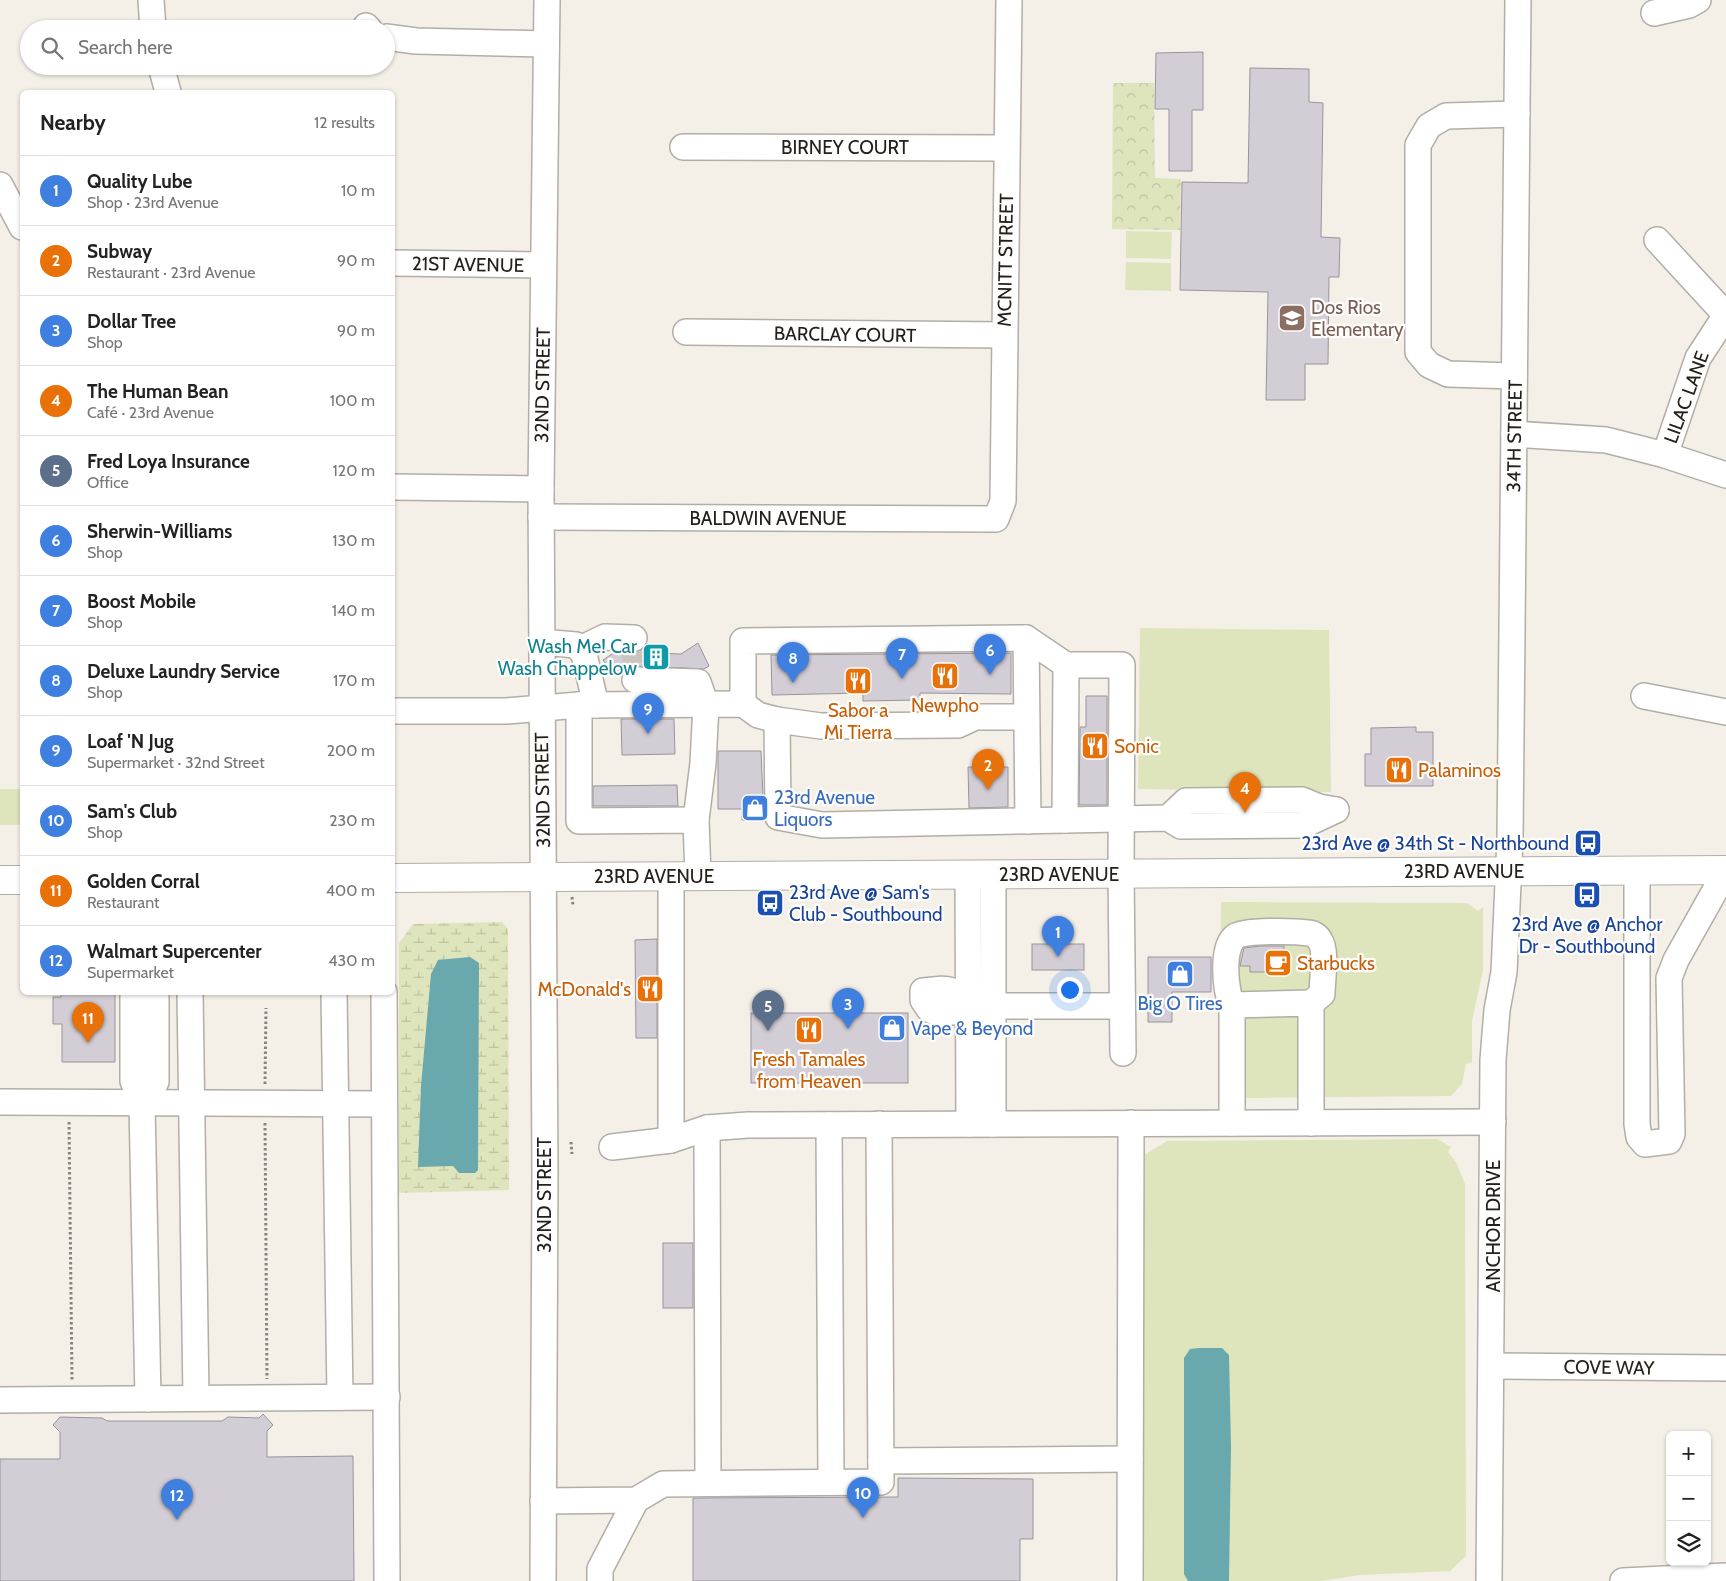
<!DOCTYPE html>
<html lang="en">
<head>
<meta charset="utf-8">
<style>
  :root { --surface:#fff; --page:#f6f6f6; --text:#222; --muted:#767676; --line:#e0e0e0; --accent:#348029 }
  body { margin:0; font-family:Cabin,sans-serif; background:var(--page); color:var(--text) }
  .controls { position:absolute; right:15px; bottom:15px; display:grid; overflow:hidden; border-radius:8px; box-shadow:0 1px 4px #0004 }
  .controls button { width:45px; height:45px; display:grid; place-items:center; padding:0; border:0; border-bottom:1px solid var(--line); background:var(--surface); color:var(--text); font:25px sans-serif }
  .you { position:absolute; left:1069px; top:989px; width:18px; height:18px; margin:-12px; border:4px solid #fff; border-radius:50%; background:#1a73e8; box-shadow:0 0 0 8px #1a73e833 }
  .badge { display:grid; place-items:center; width:32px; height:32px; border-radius:50%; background:var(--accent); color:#fff; font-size:16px; font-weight:700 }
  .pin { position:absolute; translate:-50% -41px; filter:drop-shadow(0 1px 2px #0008) }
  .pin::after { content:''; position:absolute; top:26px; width:18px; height:15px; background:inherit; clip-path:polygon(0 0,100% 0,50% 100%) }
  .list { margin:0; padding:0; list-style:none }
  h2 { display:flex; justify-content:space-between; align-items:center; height:65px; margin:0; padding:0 20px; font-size:21px }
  h2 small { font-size:16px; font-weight:400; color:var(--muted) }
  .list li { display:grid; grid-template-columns:32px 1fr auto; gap:15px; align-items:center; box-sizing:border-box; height:70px; padding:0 20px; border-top:1px solid var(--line) }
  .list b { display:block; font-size:19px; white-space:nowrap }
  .list p { margin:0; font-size:16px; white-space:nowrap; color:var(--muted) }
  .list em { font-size:16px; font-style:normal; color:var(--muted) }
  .icon { flex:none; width:28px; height:28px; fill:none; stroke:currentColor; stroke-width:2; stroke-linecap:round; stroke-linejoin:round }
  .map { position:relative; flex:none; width:1726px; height:1581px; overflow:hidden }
  .search { position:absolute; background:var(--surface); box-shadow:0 1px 4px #0004; left:20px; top:20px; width:375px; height:55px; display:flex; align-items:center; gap:12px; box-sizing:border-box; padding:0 18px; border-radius:28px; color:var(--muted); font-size:19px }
  .panel { position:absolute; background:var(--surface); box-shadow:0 1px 4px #0004; left:20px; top:90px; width:375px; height:905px; border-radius:8px }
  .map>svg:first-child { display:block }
  .grass { fill:#dee4bb }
  .forest { fill:url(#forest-crowns) }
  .wetland { fill:url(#wetland-marsh) }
  .water { fill:#69a8ad }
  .building { fill:#d3ced5; stroke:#99949b }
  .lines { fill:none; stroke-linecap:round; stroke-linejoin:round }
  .minor-tunnel { stroke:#cac6bf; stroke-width:25; stroke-dasharray:25 12; stroke-linecap:butt }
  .minor-casing { stroke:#b2aea6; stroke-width:28 }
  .major-casing { stroke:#b2aea6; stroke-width:30 }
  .path { stroke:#86837e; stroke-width:3; stroke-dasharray:2.5 2.5; stroke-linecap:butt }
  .minor { stroke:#fff; stroke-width:25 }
  .major { stroke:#fff; stroke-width:28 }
  .labels { text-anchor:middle; stroke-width:4.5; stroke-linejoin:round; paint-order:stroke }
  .street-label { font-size:19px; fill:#21201d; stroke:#fefdfc }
  .education-label { font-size:19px; fill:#785e54; stroke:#fefdfc; text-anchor:start }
  .culture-label { font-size:19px; fill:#0d838f; stroke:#fefdfc; text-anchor:end }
  .food-label { font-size:19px; fill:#c56008; stroke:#fefdfc }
  .shop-label { font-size:19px; fill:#366cbe; stroke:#fefdfc; text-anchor:start }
  .transit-label { font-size:19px; fill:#164399; stroke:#fefdfc; text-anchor:end }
</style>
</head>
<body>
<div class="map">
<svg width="1726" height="1581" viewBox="0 0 1726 1581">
  <defs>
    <pattern id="forest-crowns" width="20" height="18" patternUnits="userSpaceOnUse" patternTransform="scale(1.25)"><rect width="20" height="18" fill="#dee4bb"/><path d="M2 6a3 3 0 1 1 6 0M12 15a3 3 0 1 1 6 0" fill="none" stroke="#bec3a0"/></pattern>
    <pattern id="wetland-marsh" width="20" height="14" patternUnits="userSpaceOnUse" patternTransform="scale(1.25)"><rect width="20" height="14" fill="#dee4bb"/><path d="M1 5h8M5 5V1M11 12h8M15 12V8" fill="none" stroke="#bec3a0"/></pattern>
  </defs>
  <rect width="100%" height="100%" fill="#f4f0e8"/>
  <g class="grass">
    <polygon points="1126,231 1172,232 1171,259 1126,258"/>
    <polygon points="1126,262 1171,263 1171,291 1125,290"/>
    <polygon points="1140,628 1329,630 1331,792 1138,789"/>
    <rect x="0" y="789" width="22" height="36"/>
    <polygon points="1221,902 1467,903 1478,911 1483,907 1483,970 1472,1021 1472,1062 1466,1064 1462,1084 1451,1096 1240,1098 1219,1093"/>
    <polygon points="1437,1139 1451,1147 1448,1152 1456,1162 1465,1184 1466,1556 1450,1571 1360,1575 1322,1581 1140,1581 1140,1167 1144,1155 1167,1141"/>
  </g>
  <polygon class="forest" points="1113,83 1154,83 1155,178 1181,179 1180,230 1112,229"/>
  <polygon class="wetland" points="502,922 508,929 509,1190 399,1193 399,943 413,924"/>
  <g class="water">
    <polygon points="470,957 479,963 478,1170 475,1173 459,1173 453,1166 418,1167 421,1086 431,974 438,960"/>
    <polygon points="1199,1348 1222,1348 1229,1355 1231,1447 1229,1581 1188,1581 1184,1574 1184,1358 1190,1349"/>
  </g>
  <g class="building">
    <polygon points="1203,52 1203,110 1192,110 1192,171 1169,171 1169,109 1155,109 1156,53"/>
    <polygon points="1250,68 1309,69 1309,102 1323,103 1321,237 1340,238 1339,277 1329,277 1328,364 1305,364 1305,400 1266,400 1268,292 1180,290 1182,182 1248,183"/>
    <polygon points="698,643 709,666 704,669 635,666 624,671 610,671 603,660 615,652 681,654"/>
    <polygon points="1011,653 1011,694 920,693 920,700 863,701 863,693 772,695 771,655"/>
    <polygon points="1086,696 1107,696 1107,805 1079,805 1080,727 1086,727"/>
    <polygon points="621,719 674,719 675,754 622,755"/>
    <polygon points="1416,727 1416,732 1433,732 1433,786 1365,786 1365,754 1371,754 1371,728"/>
    <polygon points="718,751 761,751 764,820 742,820 742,809 718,809"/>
    <polygon points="968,767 1008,767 1008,807 969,808"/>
    <polygon points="677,785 678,806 593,806 593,786"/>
    <polygon points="657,939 657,1038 636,1038 635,940"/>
    <rect x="1032" y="944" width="52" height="26"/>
    <polygon points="1260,946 1284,946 1284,955 1288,955 1288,968 1283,968 1283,972 1250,972 1250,966 1240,966 1244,948"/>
    <polygon points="1148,957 1211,957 1211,992 1172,992 1172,1022 1148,1022"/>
    <polygon points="61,992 115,992 115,1062 62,1062 62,1024 53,1024 53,997 61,997"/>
    <rect x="751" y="1013" width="157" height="70"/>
    <rect x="663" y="1243" width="30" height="65"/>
    <polygon points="263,1414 273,1425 267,1431 267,1457 353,1456 354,1581 0,1581 0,1459 60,1459 60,1432 53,1425 60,1417 102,1418 107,1421 222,1421 228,1417 259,1418"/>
    <polygon points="898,1478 1033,1479 1033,1539 1020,1539 1020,1581 693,1581 693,1498 898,1497"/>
  </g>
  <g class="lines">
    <polyline class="minor-tunnel" points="634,638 635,680"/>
    <g class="minor-casing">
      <g id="minor">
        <polyline points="151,0 153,29"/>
        <polyline points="1654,13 1689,5 1698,0"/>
        <polyline points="366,26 369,29"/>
        <polyline points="386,37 416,41 546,44"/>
        <polyline points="161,66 168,92"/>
        <polyline points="683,147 1006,148"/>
        <polyline points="0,185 22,227"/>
        <polyline points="1657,240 1726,315 1698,358 1665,455"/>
        <polyline points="392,263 543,265"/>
        <polyline points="686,332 1004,335"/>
        <polyline points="1514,376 1448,374 1429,365 1418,352 1418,145 1429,126 1446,116 1517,114"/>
        <polyline points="1514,434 1606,440 1665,455 1726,475"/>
        <polyline points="392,487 541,489"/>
        <polyline points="541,517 996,519 1003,501 1009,0"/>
        <polyline points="1026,638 1066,665"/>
        <polyline points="541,642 576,645 584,654 596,705"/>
        <polyline points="580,649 605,637 634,638"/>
        <polyline points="635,680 698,682 706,705 703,763 696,820"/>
        <polyline points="1644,696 1726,712"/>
        <polyline points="743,704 743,641 1026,638 1028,821"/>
        <polyline points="579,705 579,821 696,820 698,876"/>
        <polyline points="392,711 506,711 579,705 743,704 758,715 777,720 821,726 958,725 975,717 1026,717"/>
        <polyline points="777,720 778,817 822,825 1168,818 1181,826 1304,825 1336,810"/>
        <polyline points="1168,818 1186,801 1302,800 1319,807 1336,810"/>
        <polyline points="1065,820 1066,665 1122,665 1121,873 1123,1053"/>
        <polyline points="1637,870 1637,1124 1639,1137 1645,1144 1669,1141 1672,1134 1669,978 1676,960 1726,871"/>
        <polyline points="968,874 969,1124"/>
        <polyline points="993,874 993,1124"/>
        <polyline points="671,876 671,1140"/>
        <polyline points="133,992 133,1081 142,1104 148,1399"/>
        <polyline points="190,992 196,1398"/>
        <polyline points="334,992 340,1397"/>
        <polyline points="384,992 387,1581"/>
        <path d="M1232,1005C1225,990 1221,946 1236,936C1243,930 1296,931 1308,933C1313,933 1318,936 1320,941C1327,950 1322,982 1322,994L1311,1003"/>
        <path d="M968,1008C955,986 948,988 923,991V1000L929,1009L939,1014L993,1006H1122"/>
        <polyline points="0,1102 383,1104"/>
        <polyline points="142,1104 156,1082 156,992"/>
        <polyline points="1232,1123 1232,1005 1311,1003 1311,1123"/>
        <polyline points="829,1125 831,1482"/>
        <polyline points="707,1128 708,1483"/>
        <polyline points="612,1147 671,1140 707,1128 748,1125 1493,1122"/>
        <polyline points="1492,1366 1726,1368"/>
        <polyline points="0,1400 387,1397"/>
        <polyline points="881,1461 1130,1459"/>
        <polyline points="543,1501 636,1500 663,1484 881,1482 879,1124"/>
        <polyline points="543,1581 545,1174 541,489 547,0"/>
        <polyline points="600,1581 600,1569 636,1500"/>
        <polyline points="1130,1581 1131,1123"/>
        <polyline points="1489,1581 1493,1060 1497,1010 1504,972 1510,839 1518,0"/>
        <polyline points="1623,1581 1726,1576"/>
      </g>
    </g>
    <g class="major-casing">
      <g id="major">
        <polyline points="392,878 1726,870"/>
        <polyline points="0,880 22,880"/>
      </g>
    </g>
    <g class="path">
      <polyline points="572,897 573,906"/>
      <polyline points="265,1084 266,1008"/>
      <polyline points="69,1122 72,1381"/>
      <polyline points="265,1123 267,1379"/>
      <polyline points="571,1142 572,1154"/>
    </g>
    <use href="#minor" class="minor"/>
    <use href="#major" class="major"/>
  </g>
  <defs>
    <g id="school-square" transform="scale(1.4375)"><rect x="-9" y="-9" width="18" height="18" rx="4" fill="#8d6e63" stroke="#fefdfc"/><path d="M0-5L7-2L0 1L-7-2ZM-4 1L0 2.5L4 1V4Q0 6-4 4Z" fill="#fff"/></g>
    <g id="building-square" transform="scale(1.4375)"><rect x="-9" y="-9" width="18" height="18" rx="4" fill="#0f9aa8" stroke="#fefdfc"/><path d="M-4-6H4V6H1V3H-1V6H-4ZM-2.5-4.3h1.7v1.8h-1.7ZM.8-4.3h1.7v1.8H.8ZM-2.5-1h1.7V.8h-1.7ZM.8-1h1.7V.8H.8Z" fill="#fff"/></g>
    <g id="restaurant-square" transform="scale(1.4375)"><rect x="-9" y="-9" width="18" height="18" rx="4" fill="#e8710a" stroke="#fefdfc"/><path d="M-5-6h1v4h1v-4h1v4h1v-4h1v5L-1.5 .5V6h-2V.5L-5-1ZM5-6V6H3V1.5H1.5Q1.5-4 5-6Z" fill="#fff"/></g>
    <g id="shop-square" transform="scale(1.4375)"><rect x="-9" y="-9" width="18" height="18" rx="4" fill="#3f7fe0" stroke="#fefdfc"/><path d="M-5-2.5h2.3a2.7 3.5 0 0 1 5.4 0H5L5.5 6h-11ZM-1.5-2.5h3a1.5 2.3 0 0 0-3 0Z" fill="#fff"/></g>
    <g id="bus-square" transform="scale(1.4375)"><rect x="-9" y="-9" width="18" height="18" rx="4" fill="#1a4fb4" stroke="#fefdfc"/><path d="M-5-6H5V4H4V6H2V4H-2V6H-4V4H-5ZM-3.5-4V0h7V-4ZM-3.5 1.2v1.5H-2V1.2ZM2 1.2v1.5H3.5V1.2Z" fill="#fff"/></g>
    <g id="cafe-square" transform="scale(1.4375)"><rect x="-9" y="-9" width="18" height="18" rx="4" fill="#e8710a" stroke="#fefdfc"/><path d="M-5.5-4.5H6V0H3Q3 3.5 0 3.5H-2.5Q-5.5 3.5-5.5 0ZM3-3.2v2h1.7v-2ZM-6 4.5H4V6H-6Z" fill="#fff"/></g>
  </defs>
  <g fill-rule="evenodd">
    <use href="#school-square" x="1292" y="318"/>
    <use href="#building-square" x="656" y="657"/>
    <use href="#restaurant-square" x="945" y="676"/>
    <use href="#restaurant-square" x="858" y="681"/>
    <use href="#restaurant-square" x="1095" y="746"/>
    <use href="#restaurant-square" x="1399" y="770"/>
    <use href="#shop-square" x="755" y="808"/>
    <use href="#bus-square" x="1588" y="843"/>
    <use href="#bus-square" x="1587" y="895"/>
    <use href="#bus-square" x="770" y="903"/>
    <use href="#cafe-square" x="1278" y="963"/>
    <use href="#shop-square" x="1180" y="974"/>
    <use href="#restaurant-square" x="650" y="989"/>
    <use href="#shop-square" x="892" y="1028"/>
    <use href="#restaurant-square" x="809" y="1030"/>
  </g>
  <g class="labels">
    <g class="street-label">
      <text x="845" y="154">BIRNEY COURT</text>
      <text transform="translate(1005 260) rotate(-89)" y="7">MCNITT STREET</text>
      <text transform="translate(468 264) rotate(1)" y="7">21ST AVENUE</text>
      <text transform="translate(845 334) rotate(1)" y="7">BARCLAY COURT</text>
      <text transform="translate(542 385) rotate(-89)" y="7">32ND STREET</text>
      <text transform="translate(1686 397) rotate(-70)" y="7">LILAC LANE</text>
      <text transform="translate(1514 436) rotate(-89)" y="7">34TH STREET</text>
      <text x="768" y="525">BALDWIN AVENUE</text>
      <text transform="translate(542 790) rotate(-91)" y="7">32ND STREET</text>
      <text x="1464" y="878">23RD AVENUE</text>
      <text x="1059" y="881">23RD AVENUE</text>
      <text x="654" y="883">23RD AVENUE</text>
      <text transform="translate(544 1195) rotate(-90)" y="7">32ND STREET</text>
      <text transform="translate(1493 1226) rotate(-90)" y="7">ANCHOR DRIVE</text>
      <text transform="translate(1609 1367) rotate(1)" y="7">COVE WAY</text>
    </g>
    <g class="education-label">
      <text x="1311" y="314">Dos Rios<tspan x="1311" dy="22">Elementary</tspan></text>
    </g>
    <g class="culture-label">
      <text x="637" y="653">Wash Me! Car<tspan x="637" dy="22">Wash Chappelow</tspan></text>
    </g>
    <g class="food-label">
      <text x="945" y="712">Newpho</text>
      <text x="858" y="717">Sabor a<tspan x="858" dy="22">Mi Tierra</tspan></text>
      <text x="1114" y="753" text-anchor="start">Sonic</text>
      <text x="1418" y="777" text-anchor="start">Palaminos</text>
      <text x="1297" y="970" text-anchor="start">Starbucks</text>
      <text x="631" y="996" text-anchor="end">McDonald's</text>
      <text x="809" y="1066">Fresh Tamales<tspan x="809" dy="22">from Heaven</tspan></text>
    </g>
    <g class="shop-label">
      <text x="774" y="804">23rd Avenue<tspan x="774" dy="22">Liquors</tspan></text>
      <text x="1180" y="1010" text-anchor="middle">Big O Tires</text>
      <text x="911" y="1035">Vape &amp; Beyond</text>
    </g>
    <g class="transit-label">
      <text x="1569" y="850">23rd Ave @ 34th St - Northbound</text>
      <text x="789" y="899" text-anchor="start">23rd Ave @ Sam's<tspan x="789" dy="22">Club - Southbound</tspan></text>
      <text x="1587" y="931" text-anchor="middle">23rd Ave @ Anchor<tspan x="1587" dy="22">Dr - Southbound</tspan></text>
    </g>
  </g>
</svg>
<div class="controls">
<button>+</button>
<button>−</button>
<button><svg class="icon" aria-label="layers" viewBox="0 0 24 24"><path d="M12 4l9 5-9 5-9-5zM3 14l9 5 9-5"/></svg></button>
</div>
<div class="you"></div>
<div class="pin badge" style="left:1058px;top:957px;background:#3f7fe0">1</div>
<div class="pin badge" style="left:988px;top:790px;background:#e8710a">2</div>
<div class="pin badge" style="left:848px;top:1029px;background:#3f7fe0">3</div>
<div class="pin badge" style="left:1245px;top:813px;background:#e8710a">4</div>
<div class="pin badge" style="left:768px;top:1031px;background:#5c6f8a">5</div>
<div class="pin badge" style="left:990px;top:675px;background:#3f7fe0">6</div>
<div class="pin badge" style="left:902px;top:679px;background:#3f7fe0">7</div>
<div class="pin badge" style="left:793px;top:683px;background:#3f7fe0">8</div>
<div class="pin badge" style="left:648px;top:734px;background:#3f7fe0">9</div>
<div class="pin badge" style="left:863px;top:1518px;background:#3f7fe0">10</div>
<div class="pin badge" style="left:88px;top:1043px;background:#e8710a">11</div>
<div class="pin badge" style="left:177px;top:1520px;background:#3f7fe0">12</div>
<div class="search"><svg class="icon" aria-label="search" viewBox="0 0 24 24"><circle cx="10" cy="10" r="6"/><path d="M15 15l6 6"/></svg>Search here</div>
<section class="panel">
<h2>Nearby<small>12 results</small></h2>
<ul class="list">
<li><span class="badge" style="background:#3f7fe0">1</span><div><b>Quality Lube</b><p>Shop · 23rd Avenue</p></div><em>10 m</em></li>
<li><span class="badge" style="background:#e8710a">2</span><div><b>Subway</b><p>Restaurant · 23rd Avenue</p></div><em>90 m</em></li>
<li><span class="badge" style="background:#3f7fe0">3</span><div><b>Dollar Tree</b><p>Shop</p></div><em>90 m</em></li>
<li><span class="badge" style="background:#e8710a">4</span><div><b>The Human Bean</b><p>Café · 23rd Avenue</p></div><em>100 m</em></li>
<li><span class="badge" style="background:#5c6f8a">5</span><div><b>Fred Loya Insurance</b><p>Office</p></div><em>120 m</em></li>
<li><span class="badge" style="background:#3f7fe0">6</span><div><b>Sherwin-Williams</b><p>Shop</p></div><em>130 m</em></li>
<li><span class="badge" style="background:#3f7fe0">7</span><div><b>Boost Mobile</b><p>Shop</p></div><em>140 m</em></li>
<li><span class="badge" style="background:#3f7fe0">8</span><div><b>Deluxe Laundry Service</b><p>Shop</p></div><em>170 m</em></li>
<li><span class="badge" style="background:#3f7fe0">9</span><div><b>Loaf 'N Jug</b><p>Supermarket · 32nd Street</p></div><em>200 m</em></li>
<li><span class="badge" style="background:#3f7fe0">10</span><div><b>Sam's Club</b><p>Shop</p></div><em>230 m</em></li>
<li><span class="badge" style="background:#e8710a">11</span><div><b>Golden Corral</b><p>Restaurant</p></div><em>400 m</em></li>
<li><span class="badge" style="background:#3f7fe0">12</span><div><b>Walmart Supercenter</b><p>Supermarket</p></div><em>430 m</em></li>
</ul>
</section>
</div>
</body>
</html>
